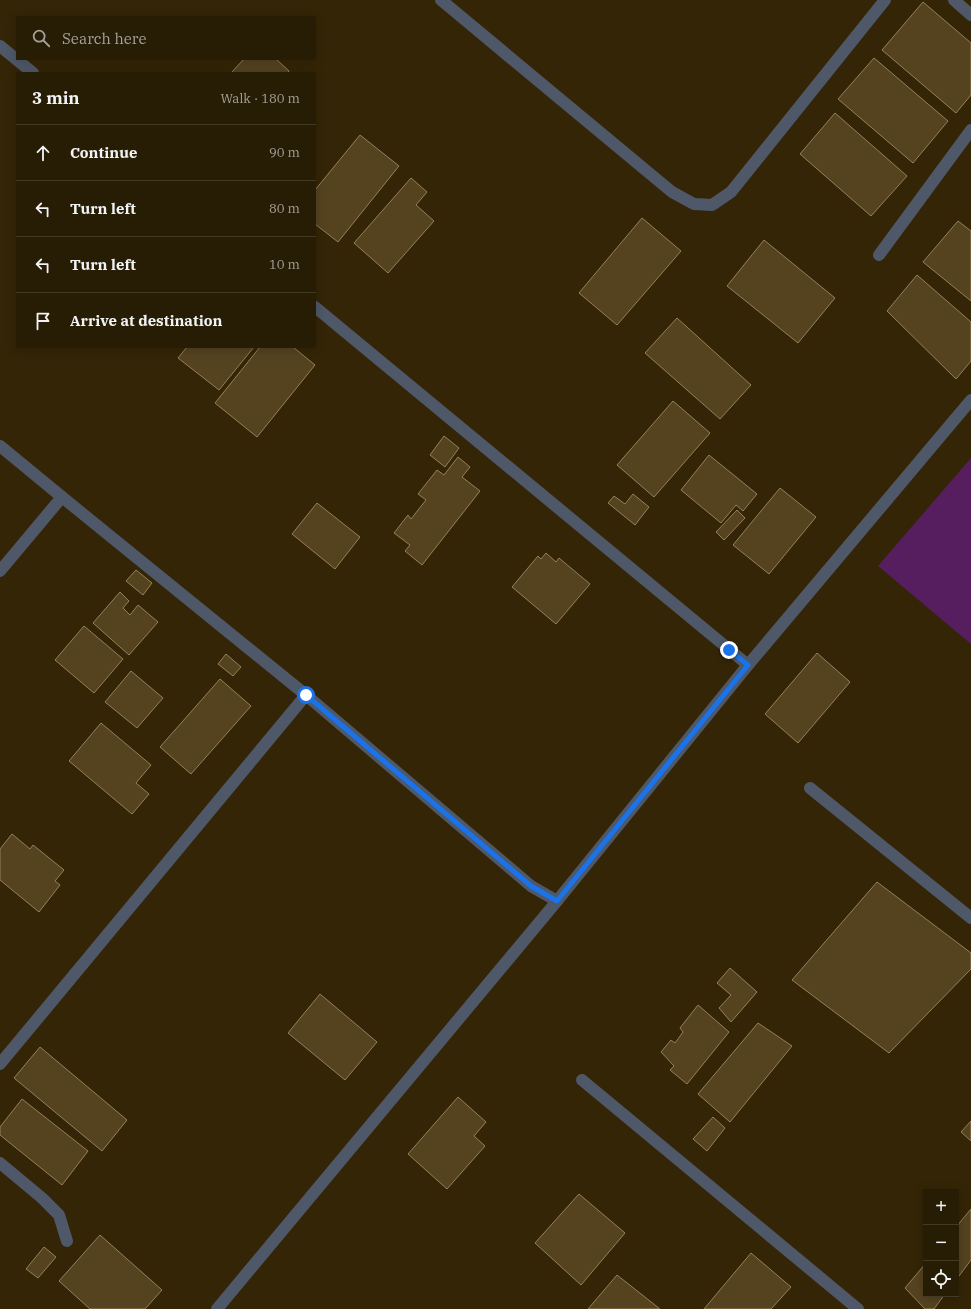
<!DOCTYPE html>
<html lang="en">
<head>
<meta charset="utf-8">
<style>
  :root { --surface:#271c04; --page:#332913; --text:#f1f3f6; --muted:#a4a19a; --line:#433a26 }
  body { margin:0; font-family:"IBM Plex Serif",serif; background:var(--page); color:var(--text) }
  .controls { position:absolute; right:12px; bottom:12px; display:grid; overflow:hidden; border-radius:0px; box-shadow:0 2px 10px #0003 }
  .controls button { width:36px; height:36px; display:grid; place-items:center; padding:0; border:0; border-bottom:1px solid var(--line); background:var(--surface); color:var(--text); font:20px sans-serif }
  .stop { position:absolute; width:12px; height:12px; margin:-9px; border:3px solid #1a73e8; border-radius:50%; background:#fff }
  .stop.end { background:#1a73e8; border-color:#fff; box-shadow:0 1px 4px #0008 }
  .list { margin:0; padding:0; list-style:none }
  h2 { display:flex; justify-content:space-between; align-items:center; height:52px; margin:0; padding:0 16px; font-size:17px }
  h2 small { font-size:13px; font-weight:400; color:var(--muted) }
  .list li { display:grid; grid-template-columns:26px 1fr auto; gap:12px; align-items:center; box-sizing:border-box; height:56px; padding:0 16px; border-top:1px solid var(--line) }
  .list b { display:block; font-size:15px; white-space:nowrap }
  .list em { font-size:13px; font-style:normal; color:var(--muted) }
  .icon { flex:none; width:22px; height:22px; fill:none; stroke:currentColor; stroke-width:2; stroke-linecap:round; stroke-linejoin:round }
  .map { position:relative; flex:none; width:971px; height:1309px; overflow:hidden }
  .search { position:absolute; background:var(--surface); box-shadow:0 2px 10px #0003; left:16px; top:16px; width:300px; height:44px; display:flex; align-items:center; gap:10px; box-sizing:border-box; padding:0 14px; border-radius:0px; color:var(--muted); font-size:15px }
  .panel { position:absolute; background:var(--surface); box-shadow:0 2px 10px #0003; left:16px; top:72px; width:300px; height:276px; border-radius:0px }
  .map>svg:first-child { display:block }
  .green { fill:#561e5e }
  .building { fill:#554320; stroke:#968058 }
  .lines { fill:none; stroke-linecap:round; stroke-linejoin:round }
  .street { stroke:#4f5868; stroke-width:12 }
  .route { stroke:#1a73e8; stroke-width:5 }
</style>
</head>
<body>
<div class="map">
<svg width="971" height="1309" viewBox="0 0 971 1309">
  <rect width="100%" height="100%" fill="#342506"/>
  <polygon class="green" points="971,458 971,644 878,566"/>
  <g class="building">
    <polygon points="923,2 971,43 971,95 956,113 882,50"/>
    <polygon points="874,58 948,121 913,163 838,99"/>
    <polygon points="244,59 276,59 289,71 288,73 231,73"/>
    <polygon points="835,113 907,176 871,216 800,154"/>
    <polygon points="360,135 399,166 338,242 315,224 315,190"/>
    <polygon points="411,178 427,192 416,205 434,221 388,273 354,243"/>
    <polygon points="642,218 681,251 617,325 579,293"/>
    <polygon points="958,221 971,231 971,301 923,262"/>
    <polygon points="764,240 835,298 798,343 727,286"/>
    <polygon points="917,275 971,322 971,361 956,379 887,311"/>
    <polygon points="677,318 751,385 720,419 645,353"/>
    <polygon points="187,347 254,347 219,390 178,358"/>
    <polygon points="260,347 293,347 315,365 257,437 215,403"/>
    <polygon points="673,401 710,433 654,497 617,465"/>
    <polygon points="444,436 459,448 445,467 430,455"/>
    <polygon points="709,455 757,494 743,511 736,505 721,523 681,490"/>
    <polygon points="458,457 470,467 462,477 480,491 422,565 405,551 410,545 394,533 408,515 411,519 426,500 418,494 437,470 444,475"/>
    <polygon points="780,488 816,517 769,574 733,545"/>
    <polygon points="633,494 649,507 635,525 608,503 614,496 625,504"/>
    <polygon points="317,503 360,537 335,569 292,534"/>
    <polygon points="737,510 745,518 724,540 716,532"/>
    <polygon points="546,553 556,562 559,558 590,584 556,624 512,587 538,556 541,559"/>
    <polygon points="136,570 152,583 143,595 126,581"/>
    <polygon points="120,592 129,601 123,608 130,615 138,605 158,622 129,655 93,623"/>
    <polygon points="84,626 123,659 94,693 55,660"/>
    <polygon points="817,653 850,682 798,743 765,714"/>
    <polygon points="226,654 241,667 233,676 218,664"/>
    <polygon points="131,671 163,698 137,728 105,702"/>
    <polygon points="220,679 251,706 191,774 160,747"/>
    <polygon points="101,723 151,765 136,783 149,794 132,814 69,761"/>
    <polygon points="12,834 30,849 33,845 64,870 55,881 60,885 39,912 0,880 0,849"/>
    <polygon points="877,882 971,953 971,969 889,1053 792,980"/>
    <polygon points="730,968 757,992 731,1022 719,1008 731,995 717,983"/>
    <polygon points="320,994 377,1042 345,1080 288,1033"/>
    <polygon points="698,1005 729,1032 687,1084 670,1070 674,1066 661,1052 671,1040 675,1043 683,1032 680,1028"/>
    <polygon points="758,1023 792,1046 730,1122 698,1094"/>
    <polygon points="40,1047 127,1120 102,1151 14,1078"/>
    <polygon points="458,1097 486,1122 474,1136 485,1146 447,1189 408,1154"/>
    <polygon points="22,1099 88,1151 62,1185 0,1135 0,1127"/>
    <polygon points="713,1117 725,1128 707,1151 693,1139"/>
    <polygon points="971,1121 971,1141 961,1132"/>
    <polygon points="579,1194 625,1233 581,1285 535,1243"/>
    <polygon points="971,1209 971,1260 956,1280 956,1227"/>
    <polygon points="100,1235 162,1290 145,1309 90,1309 59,1281"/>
    <polygon points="44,1247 56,1257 38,1278 26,1269"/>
    <polygon points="751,1253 791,1287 771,1309 704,1309"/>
    <polygon points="926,1263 926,1294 945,1294 934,1309 925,1309 905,1288"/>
    <polygon points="617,1275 660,1309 588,1309"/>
  </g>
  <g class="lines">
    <g class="street">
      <polyline points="441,0 672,192 694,204 712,205 731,192 885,0"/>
      <polyline points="954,0 971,15"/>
      <polyline points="0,46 33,73"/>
      <polyline points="879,255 971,130"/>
      <polyline points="315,307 748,665"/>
      <polyline points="0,446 62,497 306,695 531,886 557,901"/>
      <polyline points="0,571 62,497"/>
      <polyline points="810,788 971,918"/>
      <polyline points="0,1064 306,695"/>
      <polyline points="582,1080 858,1309"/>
      <polyline points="0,1163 42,1198 59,1215 67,1241"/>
      <polyline points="217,1309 557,901 748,665 971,400"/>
    </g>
  </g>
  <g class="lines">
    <polyline class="route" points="306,695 531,886 557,901 748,665 729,650"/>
  </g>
</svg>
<div class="controls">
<button>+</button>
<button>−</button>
<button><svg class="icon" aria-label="locate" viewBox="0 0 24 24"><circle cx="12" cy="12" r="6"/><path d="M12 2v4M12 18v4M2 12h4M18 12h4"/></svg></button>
</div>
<div class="stop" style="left:306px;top:695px"></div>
<div class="stop end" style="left:729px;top:650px"></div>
<div class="search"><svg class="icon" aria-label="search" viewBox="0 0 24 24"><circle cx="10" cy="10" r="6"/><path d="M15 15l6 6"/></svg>Search here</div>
<section class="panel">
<h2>3 min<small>Walk · 180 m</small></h2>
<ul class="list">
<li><svg class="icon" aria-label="ahead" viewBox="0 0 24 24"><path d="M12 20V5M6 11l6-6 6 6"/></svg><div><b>Continue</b></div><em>90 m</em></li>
<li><svg class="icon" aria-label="left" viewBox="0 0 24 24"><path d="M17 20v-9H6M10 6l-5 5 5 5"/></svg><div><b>Turn left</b></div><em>80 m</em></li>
<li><svg class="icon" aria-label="left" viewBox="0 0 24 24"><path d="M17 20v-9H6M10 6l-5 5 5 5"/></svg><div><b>Turn left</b></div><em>10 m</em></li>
<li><svg class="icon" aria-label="arrive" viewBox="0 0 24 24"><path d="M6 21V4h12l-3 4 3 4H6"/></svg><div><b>Arrive at destination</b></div></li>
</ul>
</section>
</div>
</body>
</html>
